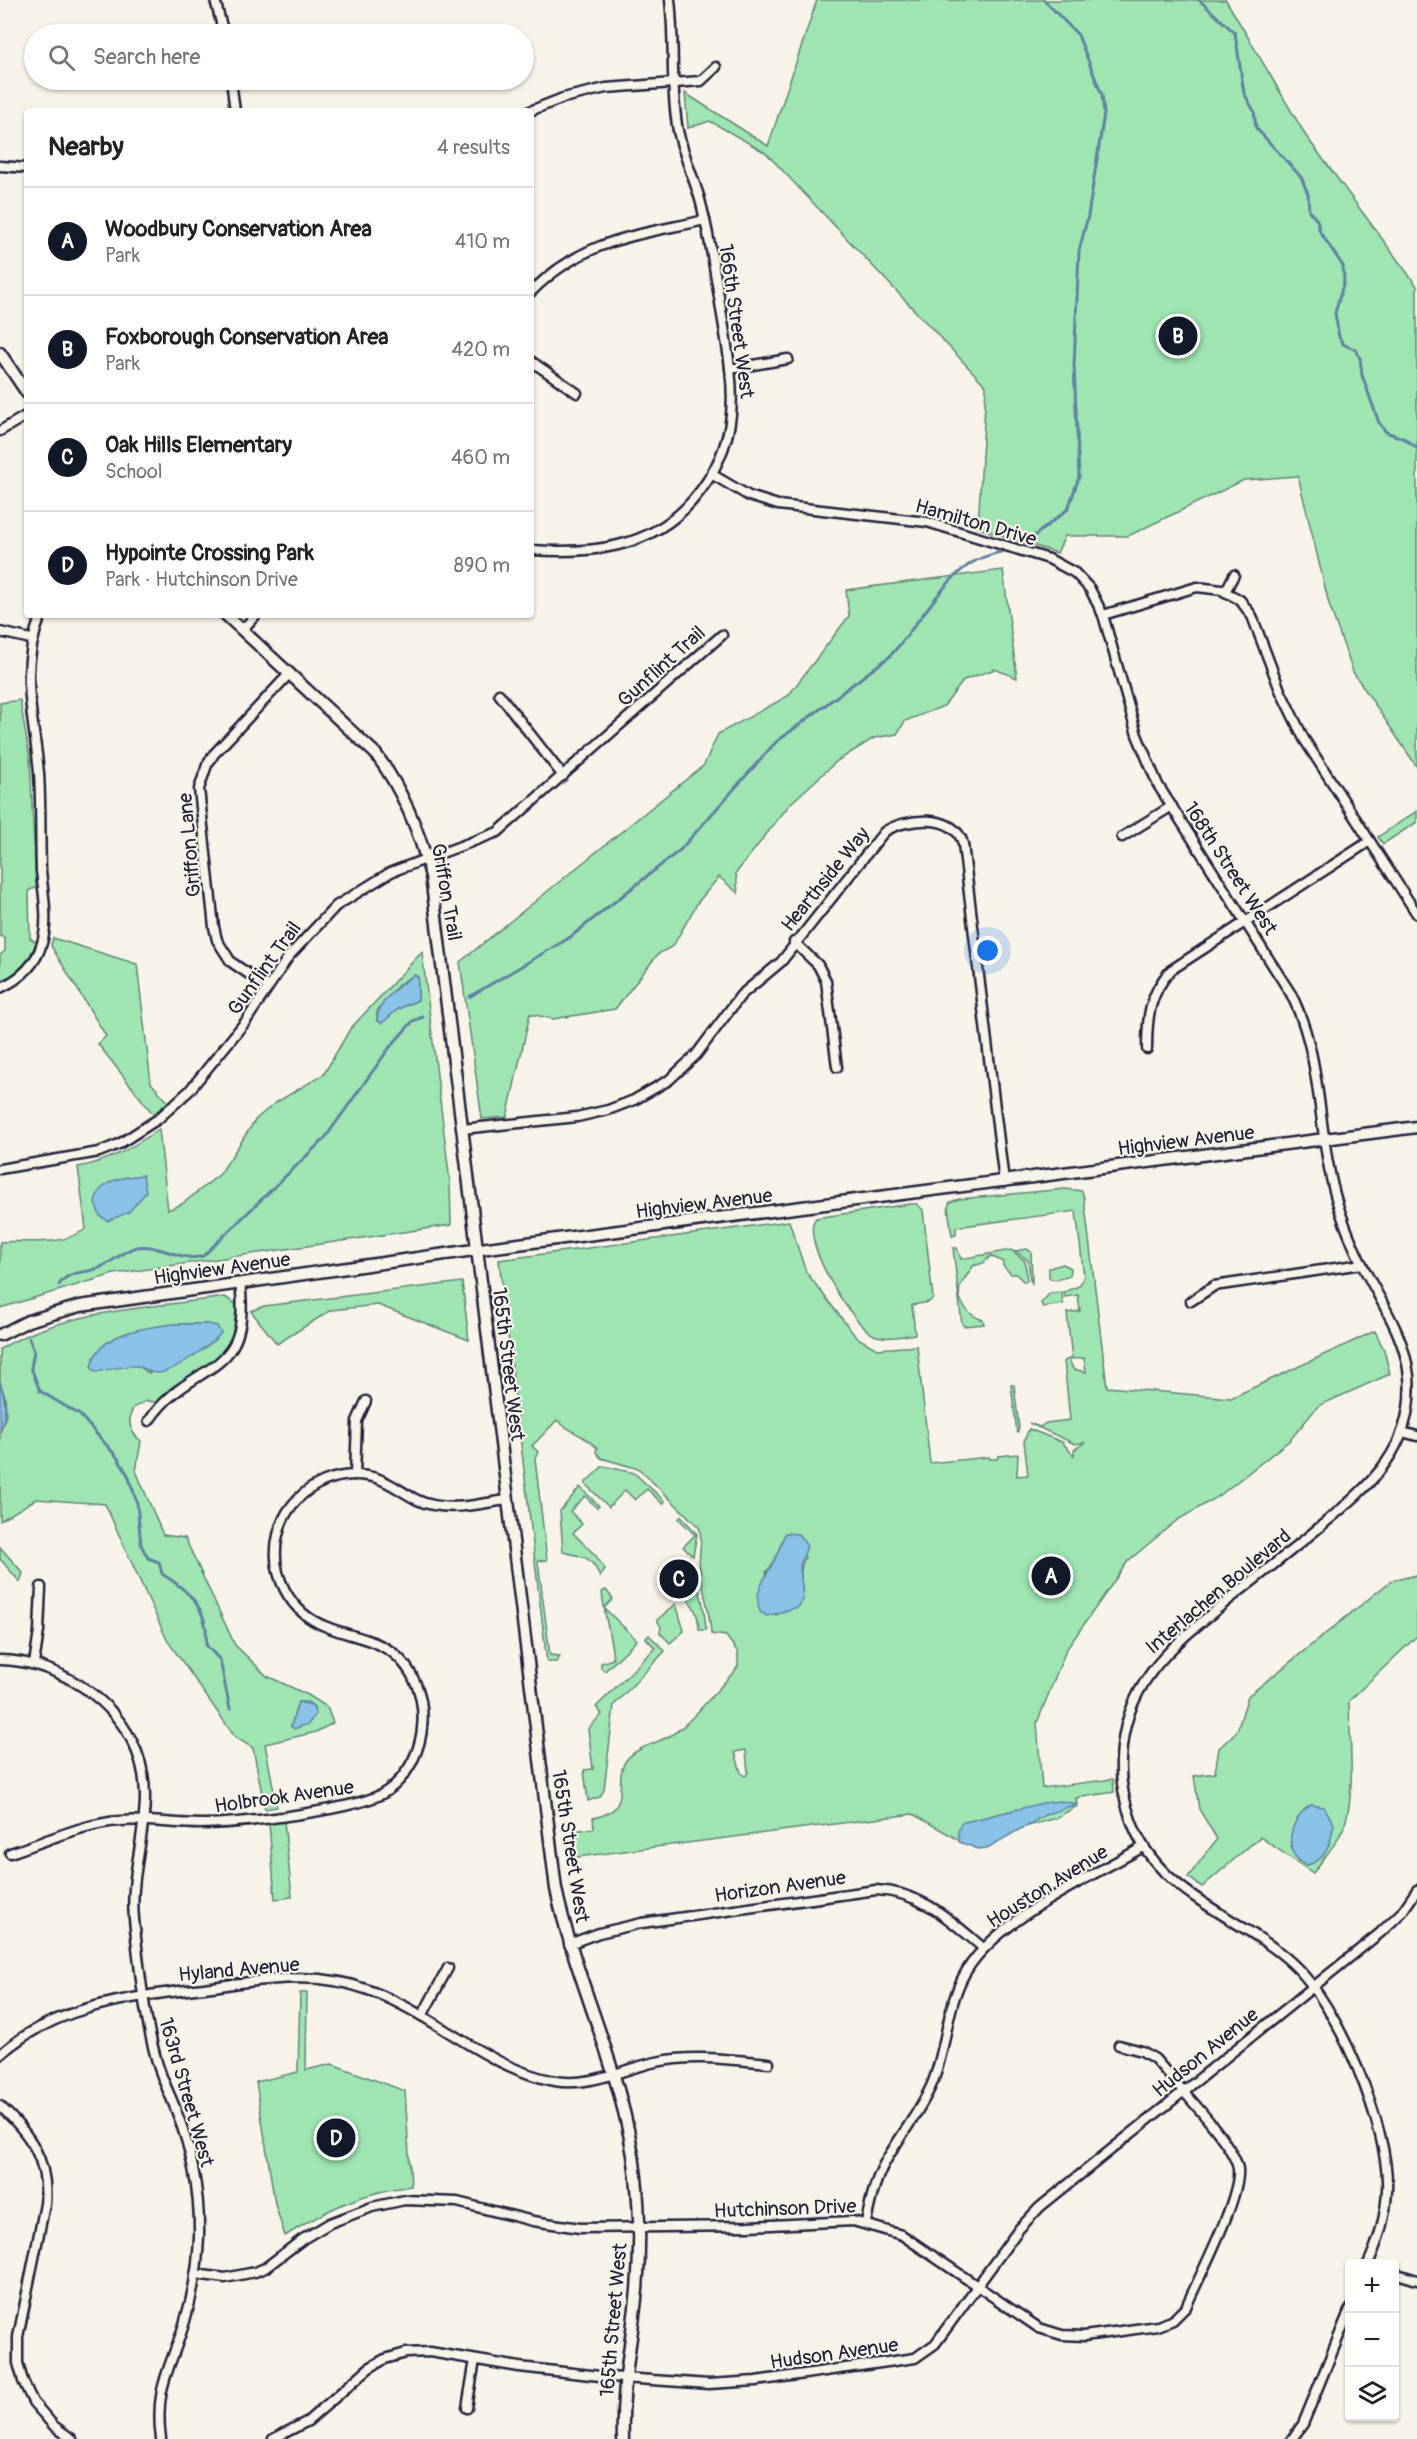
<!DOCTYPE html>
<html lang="en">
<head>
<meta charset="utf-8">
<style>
  :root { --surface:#fff; --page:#f6f6f6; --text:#222; --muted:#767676; --line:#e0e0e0; --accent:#111827 }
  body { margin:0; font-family:Pangolin,sans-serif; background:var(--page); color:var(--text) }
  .controls { position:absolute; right:18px; bottom:18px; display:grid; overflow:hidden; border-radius:6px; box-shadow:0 2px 4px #0004 }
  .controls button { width:54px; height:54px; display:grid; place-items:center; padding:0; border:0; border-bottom:2px solid var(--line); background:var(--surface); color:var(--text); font:30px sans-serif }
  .you { position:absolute; left:988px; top:951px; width:21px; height:21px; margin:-15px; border:4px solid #fff; border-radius:50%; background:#1a73e8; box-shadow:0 0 0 9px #1a73e833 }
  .badge { display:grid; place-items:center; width:39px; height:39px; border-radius:50%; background:var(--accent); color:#fff; font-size:20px; font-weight:700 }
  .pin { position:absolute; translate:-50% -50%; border:3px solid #fff; box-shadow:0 2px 6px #0006 }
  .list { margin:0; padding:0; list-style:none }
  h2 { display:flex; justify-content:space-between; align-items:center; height:78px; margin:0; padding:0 24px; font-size:26px }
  h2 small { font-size:20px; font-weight:400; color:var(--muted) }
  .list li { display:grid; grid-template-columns:39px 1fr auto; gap:18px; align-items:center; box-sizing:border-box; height:108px; padding:0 24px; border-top:2px solid var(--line) }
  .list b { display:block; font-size:22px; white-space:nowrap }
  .list p { margin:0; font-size:20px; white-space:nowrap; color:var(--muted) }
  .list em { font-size:20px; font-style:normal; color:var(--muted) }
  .icon { flex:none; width:33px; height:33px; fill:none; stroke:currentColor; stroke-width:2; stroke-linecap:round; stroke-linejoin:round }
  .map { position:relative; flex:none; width:1417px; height:2439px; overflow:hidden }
  .search { position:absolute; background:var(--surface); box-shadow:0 2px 4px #0004; left:24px; top:24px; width:510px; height:66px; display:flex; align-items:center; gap:15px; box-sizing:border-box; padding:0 21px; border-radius:33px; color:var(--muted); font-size:22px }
  .panel { position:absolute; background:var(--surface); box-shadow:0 2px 4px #0004; left:24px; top:108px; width:510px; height:510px; border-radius:6px }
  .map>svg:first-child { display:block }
  .green { fill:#9ee5b2; stroke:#608476; stroke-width:1.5; fill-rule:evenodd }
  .water { fill:#89c2e7; stroke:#6082a2; stroke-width:1.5 }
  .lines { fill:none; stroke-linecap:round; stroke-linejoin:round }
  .stream { stroke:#6082a2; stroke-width:3 }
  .minor-casing { stroke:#22223b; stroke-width:13 }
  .tertiary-casing { stroke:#22223b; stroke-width:15 }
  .minor { stroke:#f7f3e8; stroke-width:8 }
  .tertiary { stroke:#f7f3e8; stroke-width:10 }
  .labels { text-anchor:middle; stroke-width:4.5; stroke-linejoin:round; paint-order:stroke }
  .street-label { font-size:20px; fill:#22223b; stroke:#f7f3e8 }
</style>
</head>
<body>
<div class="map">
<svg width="1417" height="2439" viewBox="0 0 1417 2439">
  <rect width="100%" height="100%" fill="#f7f3e8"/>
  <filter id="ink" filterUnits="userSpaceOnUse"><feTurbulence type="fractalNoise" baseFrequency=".0167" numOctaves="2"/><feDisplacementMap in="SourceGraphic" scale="12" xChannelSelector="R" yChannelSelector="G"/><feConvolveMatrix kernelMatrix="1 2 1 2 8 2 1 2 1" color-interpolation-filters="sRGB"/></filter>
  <g filter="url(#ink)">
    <g class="green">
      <polygon points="817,0 1226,0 1306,136 1417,286 1417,767 1353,672 1329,604 1298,476 1244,480 1128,536 1065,536 1057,553 978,528 986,386 766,153 710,121 688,128 685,93 768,146"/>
      <polygon points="1003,570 1017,678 995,669 964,680 944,706 905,721 897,734 874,738 837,761 790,804 736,873 738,893 719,877 698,902 673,946 658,954 615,1009 553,1019 530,1014 507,1117 482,1119 460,962 704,765 718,734 788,696 849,616 846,590"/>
      <path d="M20,700L30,760L36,888L29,890L30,938L36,942C30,961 18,974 0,982V955L5,951V938L0,936V703Z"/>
      <polygon points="1417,811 1417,822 1383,844 1378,837"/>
      <polygon points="53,938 137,964 151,1083 168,1102 153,1114 98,1044 106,1036 51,946"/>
      <path d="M422,952L450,1182L451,1225L114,1274L0,1308V1242C31,1240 59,1247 86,1229L78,1167C110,1161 132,1148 159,1129L168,1210L182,1204L220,1174L256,1119L275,1103L324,1074L350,1029ZM414,975L418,977V1000L398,1009L382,1023L377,1021V1011L399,984Z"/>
      <path d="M1065,1189L1082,1191L1084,1198L1107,1387L1231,1398L1375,1331L1384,1350L1390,1374L1318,1406L1290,1440L1219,1496L1176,1521L1128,1561L1066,1650L1037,1723L1042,1788L1113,1779L1114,1792L1076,1798L1077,1806L1056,1818L966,1844L913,1814L570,1858L567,1832L594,1828L593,1818C638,1809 609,1780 628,1758C639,1746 659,1743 673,1734C692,1722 717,1689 734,1672L738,1666V1652L726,1636L711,1634C710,1611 703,1591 700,1569C697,1555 704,1541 699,1527L639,1469L601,1458L596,1452L597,1448C582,1433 570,1433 557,1420L532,1446L538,1452L535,1459L547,1560L538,1561L550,1655L560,1656L557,1662H547L499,1260L789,1221L806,1272L856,1337L877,1349L917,1346L930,1463L989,1457L990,1459H997L998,1456L1018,1454L1017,1476L1028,1475L1024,1441L1029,1429L1062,1442L1074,1456V1450L1085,1442L1075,1444L1029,1423L1040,1427L1046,1423L1070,1420L1064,1361L1069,1359L1073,1369L1086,1372L1084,1358L1072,1359L1067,1313L1080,1311L1078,1295L1065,1297L1064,1292L1079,1286L1084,1277L1076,1211L956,1227V1235L952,1236L948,1207L950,1202L959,1199ZM785,1534L805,1557C795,1574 808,1593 798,1607L786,1609L776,1615L766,1572L773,1564ZM746,1750L748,1773L745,1776L741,1773L735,1752Z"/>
      <path d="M910,1204H917L923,1210L933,1298L929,1302L912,1305L915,1334C903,1336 886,1340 874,1335C853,1326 798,1238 816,1218Z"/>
      <path d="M953,1248H957L961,1259L1011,1250L1025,1261L1027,1281L1024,1282L1016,1274H1011L1003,1266V1262L991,1256L983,1263L973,1266C969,1274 963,1279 960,1287C956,1302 970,1316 983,1320L984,1324L964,1326L962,1324Z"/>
      <polygon points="1027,1249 1031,1252 1032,1283 1030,1280 1028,1260 1015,1251"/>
      <polygon points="1063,1264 1071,1268 1070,1276 1056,1280 1049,1278 1049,1268"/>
      <polygon points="462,1282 469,1340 378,1305 331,1310 277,1344 251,1311 264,1306"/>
      <polygon points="1062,1292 1063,1304 1043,1307 1041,1303 1050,1293"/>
      <path d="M225,1297L236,1304C243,1351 210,1363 177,1384C169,1388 163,1396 155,1402L146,1401L133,1408C127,1421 129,1432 141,1441L136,1471L163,1535L185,1538L235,1645L267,1676L308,1695L327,1707L333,1723L316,1732L265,1744L277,1807L265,1809L253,1748L235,1737L167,1640L105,1504L36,1499L0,1521V1432L6,1415L5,1397L0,1382V1349C66,1309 151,1308 225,1297ZM175,1324H208L149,1373L137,1365L93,1358C116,1332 142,1328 175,1324ZM298,1702H308L315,1708L291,1726Z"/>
      <polygon points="1011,1385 1014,1385 1019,1428 1017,1433"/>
      <polygon points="603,1466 634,1473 665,1501 663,1504 647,1489 635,1500 625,1490 609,1507 586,1485 586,1482"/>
      <path d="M580,1487L599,1506L597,1508L585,1496L570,1511L582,1524L573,1533L596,1556L605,1569L600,1577C591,1554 582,1557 563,1552L560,1511Z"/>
      <polygon points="681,1516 697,1534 693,1556 683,1547 695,1535 679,1519"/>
      <polygon points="0,1547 23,1573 20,1582 0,1559"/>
      <path d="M686,1574L694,1576C702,1593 705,1611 706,1630H699C699,1608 688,1599 674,1585Z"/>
      <path d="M1417,1575V1636L1349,1701C1349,1737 1358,1804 1340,1835C1333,1848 1322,1860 1313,1873L1260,1837L1202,1887L1188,1877L1217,1839L1199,1809L1194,1776L1215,1773L1219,1748L1237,1731L1248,1696L1391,1581Z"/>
      <path d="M606,1590L613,1599L604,1608L637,1640L605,1671L601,1668V1663L613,1659C611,1636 604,1615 602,1592Z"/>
      <polygon points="676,1604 684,1631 670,1643 660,1633 661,1627 657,1620"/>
      <polygon points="649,1635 665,1651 614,1705 604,1790 600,1797 588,1801 584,1770 593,1769 588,1729 602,1714 596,1707 655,1648 646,1638"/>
      <polygon points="284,1821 292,1897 275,1899 269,1823"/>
      <path d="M300,1993H307L306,2070L332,2064L405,2091L411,2186C359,2193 328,2209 285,2236L275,2204L256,2082L298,2072Z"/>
    </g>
    <g class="water">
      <path d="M414,975L418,977V1000L398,1009L382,1023L377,1021C377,1001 400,985 414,975Z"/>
      <path d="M143,1175L146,1192L129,1212L108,1221L100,1216L95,1203C98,1180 123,1177 143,1175Z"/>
      <path d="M175,1324H208L217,1326L221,1333C210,1346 176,1370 159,1373C149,1374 145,1367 137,1366C129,1364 105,1371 95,1372L91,1367C98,1332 146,1327 175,1324Z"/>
      <path d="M0,1382C6,1401 7,1414 0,1432Z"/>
      <path d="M785,1533L798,1534L807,1546L800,1565L803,1600L798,1607L767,1616L760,1612C753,1591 765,1579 774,1561C778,1553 782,1543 785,1533Z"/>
      <polygon points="298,1702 312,1705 316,1714 308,1724 294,1729 291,1726"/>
      <polygon points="1060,1801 1077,1804 1047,1814 987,1848 978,1849 959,1842 958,1832 961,1823 1043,1803"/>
      <path d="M1311,1805L1324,1807L1334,1824C1331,1841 1327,1861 1307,1865C1280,1855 1290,1817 1311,1805Z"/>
    </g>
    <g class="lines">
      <g class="stream">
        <polyline points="1199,0 1235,33 1244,93 1254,111 1256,128 1301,177 1308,194 1309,211 1317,220 1320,232 1343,266 1344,281 1335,313 1339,337 1343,344 1356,350 1360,358 1362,375 1379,423 1386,432 1405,439 1417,448"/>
        <polyline points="1023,543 1033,537 1068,509 1079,477 1074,365 1079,251 1088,216 1104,114 1102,95 1078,35 1044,0"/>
        <path d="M469,997L569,938L680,850L775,743L889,657C915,630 945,575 977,560C987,555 999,553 1009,549"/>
        <path d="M59,1285C69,1270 81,1274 96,1269C110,1265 120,1253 134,1248C157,1241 180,1263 203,1256L325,1138L390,1047L413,1021L423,1017"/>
        <path d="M29,1338L34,1351L31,1368L40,1391L80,1415L117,1457L128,1475L137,1503L141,1545L148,1558L159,1562L162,1574C190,1591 210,1611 206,1645L220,1660L230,1709"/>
      </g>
      <g class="minor-casing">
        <g id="minor">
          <polyline points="215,0 224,34"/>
          <polyline points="231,80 235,111"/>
          <polyline points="530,111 563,98 606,88 701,81 716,67"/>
          <polyline points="0,166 27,168"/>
          <path d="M531,292C584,239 635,236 705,220"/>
          <polyline points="531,361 577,393"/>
          <polyline points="730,369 788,359"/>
          <polyline points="0,431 27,415"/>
          <path d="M713,475L749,496L778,505L927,522L1049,559L1075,573L1090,589L1103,615L1137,735L1158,785L1291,994C1325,1061 1316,1138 1339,1208C1347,1232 1357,1256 1369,1278C1386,1310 1405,1339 1409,1376C1415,1447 1371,1485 1321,1526C1292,1550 1262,1574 1232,1597C1175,1644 1124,1679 1121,1760C1120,1780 1124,1800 1131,1820C1158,1896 1237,1913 1292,1963C1338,2004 1390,2129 1387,2190C1386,2216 1379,2240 1368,2264"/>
          <path d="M531,550C591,554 651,549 693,500C748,435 732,379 720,303C714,267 709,231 699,196C692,174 683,153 678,131C670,88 675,43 670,0"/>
          <polyline points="1225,592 1234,575"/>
          <polyline points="1103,615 1197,587 1222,590 1240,600 1252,616 1280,690 1304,739 1417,914"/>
          <polyline points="242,630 256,615"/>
          <polyline points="0,632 31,639"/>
          <polyline points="499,694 563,776"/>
          <polyline points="1122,837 1172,806"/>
          <polyline points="794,942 818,965 826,981 837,1067"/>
          <polyline points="268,987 231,962 217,940 214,927 199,789 207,765 214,754 290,673"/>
          <path d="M0,988C20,979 36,965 42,943C49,920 43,893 41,870C40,838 41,805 39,773C34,715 18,673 41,615"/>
          <path d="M1147,1049C1147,1018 1149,994 1171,970L1370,841"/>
          <path d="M462,1129L577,1117L608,1110L634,1100L669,1080L696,1055L741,995L781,962L884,832C905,818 955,812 963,844L1004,1182"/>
          <polyline points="0,1169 99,1152 119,1144 158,1119 189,1091 246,1021 289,956 336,906 391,872 498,832 722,635"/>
          <polyline points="1191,1301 1214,1286 1362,1264"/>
          <path d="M149,1421C190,1359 253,1381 240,1283"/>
          <polyline points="1402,1432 1417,1436"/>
          <polyline points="355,1475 357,1421 366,1401"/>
          <path d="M0,1660C53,1661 108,1694 132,1741C163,1800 128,1859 134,1919C139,1966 144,2017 157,2062C162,2080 171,2096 177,2113C192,2152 200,2194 199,2237C198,2265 193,2294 185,2321C171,2368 154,2387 161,2439"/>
          <polyline points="34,1664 39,1631 41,1587"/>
          <path d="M10,1853C45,1842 84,1823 120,1821C147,1819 174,1824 200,1824C236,1824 361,1810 387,1791C431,1760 436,1686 392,1652C372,1638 349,1636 327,1627C289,1613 269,1573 278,1535C288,1490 337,1465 379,1479C398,1486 413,1502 433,1505C458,1510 483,1503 507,1500"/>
          <path d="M569,1944L599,1933L642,1923L876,1890C922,1892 949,1919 982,1947"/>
          <polyline points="422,2016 448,1968"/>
          <path d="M0,2055C56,2003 140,1996 212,1987C248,1982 284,1976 320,1979C340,1981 363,1987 381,1995C441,2020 490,2069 555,2081C590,2087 623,2069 656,2062C693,2054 732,2060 769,2063"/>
          <path d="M0,2106C30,2134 49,2160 45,2204L18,2337V2363L23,2381L33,2402L54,2426L72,2439"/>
          <path d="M866,2222C870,2203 874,2184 883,2166C898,2138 919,2114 932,2084C946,2050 946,2012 962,1979C988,1923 1089,1878 1143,1847"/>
          <polyline points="1394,2273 1417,2280"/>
          <path d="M195,2274L225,2278L255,2272L265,2268L303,2239L330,2223L372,2207L405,2200L457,2202L533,2221L580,2228L749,2226L853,2221L902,2235L1039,2328L1062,2335L1084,2336L1158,2326L1173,2320L1186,2307C1199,2277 1241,2197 1238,2169C1235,2144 1174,2082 1155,2059L1142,2051L1119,2045"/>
          <polyline points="467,2408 475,2360"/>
          <polyline points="273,2439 308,2421 369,2368 385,2359 406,2353 430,2352 519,2367 609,2377 709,2384 756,2381 915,2358 935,2344 1019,2229 1040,2207 1380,1933 1402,1912 1417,1890"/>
          <polyline points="1292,2439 1303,2424 1350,2309"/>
        </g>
      </g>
      <g class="tertiary-casing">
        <g id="tertiary">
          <polyline points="0,353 27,393"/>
          <path d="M226,615L375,753C403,790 419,831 431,876L556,1889C577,1987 625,2076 636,2177C640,2214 640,2253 637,2290C632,2340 621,2388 623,2439"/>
          <polyline points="0,1335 28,1321 80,1306 495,1247 1417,1127"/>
        </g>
      </g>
      <use href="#minor" class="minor"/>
      <use href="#tertiary" class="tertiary"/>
    </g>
  </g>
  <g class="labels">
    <g class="street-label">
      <text transform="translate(737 321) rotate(82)" y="7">166th Street West</text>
      <text transform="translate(976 522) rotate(16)" y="7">Hamilton Drive</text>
      <text transform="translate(661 666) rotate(-42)" y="7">Gunflint Trail</text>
      <text transform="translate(189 845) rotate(-95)" y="7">Griffon Lane</text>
      <text transform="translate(1231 868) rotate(57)" y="7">168th Street West</text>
      <text transform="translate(825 879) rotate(-51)" y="7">Hearthside Way</text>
      <text transform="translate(447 892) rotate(80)" y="7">Griffon Trail</text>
      <text transform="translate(264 968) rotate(-54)" y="7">Gunflint Trail</text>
      <text transform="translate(1186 1140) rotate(-7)" y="7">Highview Avenue</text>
      <text transform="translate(704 1203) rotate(-7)" y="7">Highview Avenue</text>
      <text transform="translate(222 1268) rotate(-8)" y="7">Highview Avenue</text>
      <text transform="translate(509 1364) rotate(83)" y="7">165th Street West</text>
      <text transform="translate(1218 1591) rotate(-40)" y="7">Interlachen Boulevard</text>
      <text transform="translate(284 1796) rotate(-8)" y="7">Holbrook Avenue</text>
      <text transform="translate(571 1846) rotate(81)" y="7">165th Street West</text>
      <text transform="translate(780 1886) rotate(-8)" y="7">Horizon Avenue</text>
      <text transform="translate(1047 1886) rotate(-32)" y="7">Houston Avenue</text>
      <text transform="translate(239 1969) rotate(-5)" y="7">Hyland Avenue</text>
      <text transform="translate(1205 2052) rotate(-39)" y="7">Hudson Avenue</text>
      <text transform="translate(187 2092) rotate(74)" y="7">163rd Street West</text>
      <text transform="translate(785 2208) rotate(-2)" y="7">Hutchinson Drive</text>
      <text transform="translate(613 2320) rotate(-85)" y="7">165th Street West</text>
      <text transform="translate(834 2353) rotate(-8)" y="7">Hudson Avenue</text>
    </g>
  </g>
</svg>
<div class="controls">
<button>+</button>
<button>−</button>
<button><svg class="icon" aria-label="layers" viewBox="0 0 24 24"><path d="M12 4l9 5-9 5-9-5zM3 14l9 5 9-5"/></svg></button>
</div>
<div class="you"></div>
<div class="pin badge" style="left:1051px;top:1576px">A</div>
<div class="pin badge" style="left:1178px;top:336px">B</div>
<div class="pin badge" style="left:679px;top:1579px">C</div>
<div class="pin badge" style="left:336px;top:2138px">D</div>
<div class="search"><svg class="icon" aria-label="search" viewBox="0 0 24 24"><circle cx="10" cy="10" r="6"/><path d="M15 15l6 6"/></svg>Search here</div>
<section class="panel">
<h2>Nearby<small>4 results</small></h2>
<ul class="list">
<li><span class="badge">A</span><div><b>Woodbury Conservation Area</b><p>Park</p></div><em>410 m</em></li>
<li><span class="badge">B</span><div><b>Foxborough Conservation Area</b><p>Park</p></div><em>420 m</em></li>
<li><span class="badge">C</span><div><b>Oak Hills Elementary</b><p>School</p></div><em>460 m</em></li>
<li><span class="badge">D</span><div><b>Hypointe Crossing Park</b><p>Park · Hutchinson Drive</p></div><em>890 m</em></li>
</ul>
</section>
</div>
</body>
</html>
